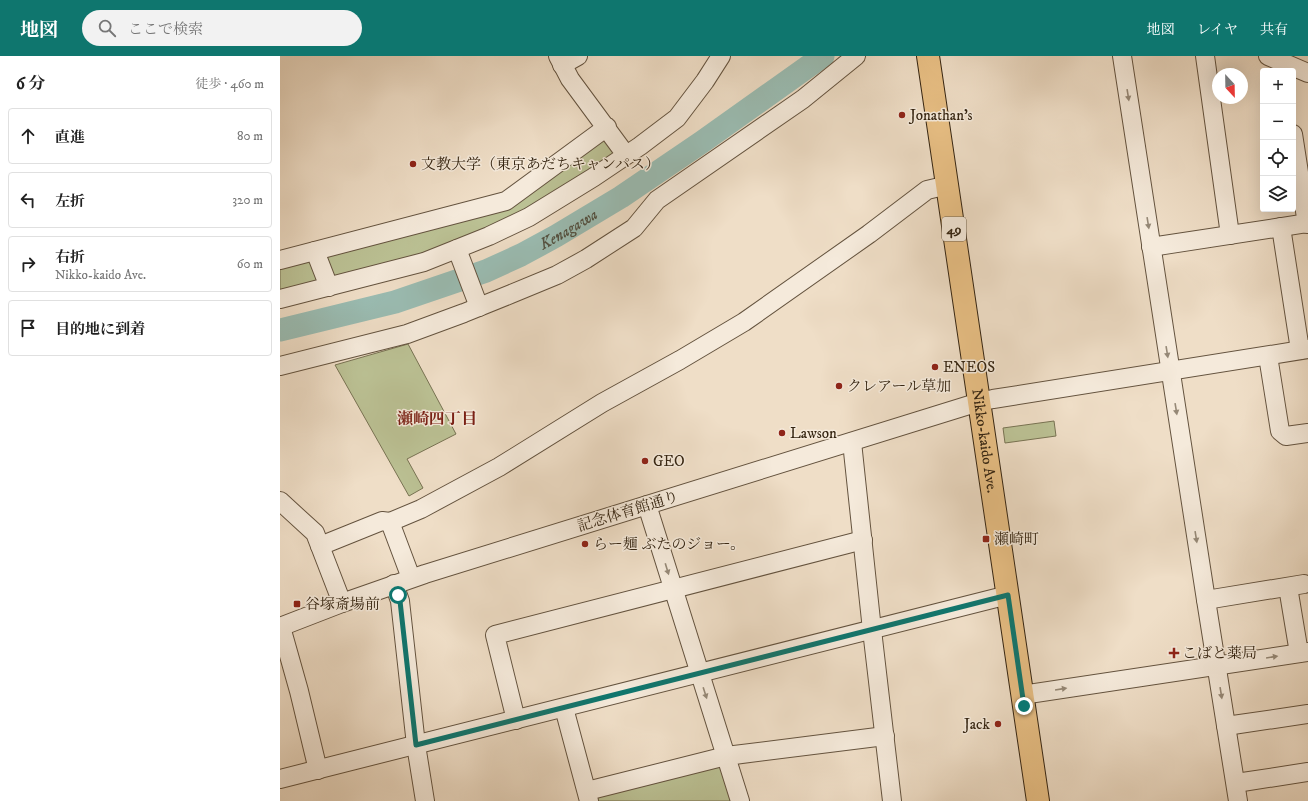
<!DOCTYPE html>
<html lang="ja">
<head>
<meta charset="utf-8">
<style>
  :root { --surface:#fff; --page:#f2f2f2; --text:#222; --muted:#767676; --line:#e0e0e0; --accent:#0f766e }
  body { margin:0; font-family:"IM FELL DW Pica","Noto Serif JP",serif; background:var(--page); color:var(--text) }
  .controls { position:absolute; right:12px; top:12px; display:grid; overflow:hidden; border-radius:4px; box-shadow:0 4px 16px #0002 }
  .controls button { width:36px; height:36px; display:grid; place-items:center; padding:0; border:0; border-bottom:1px solid var(--line); background:var(--surface); color:var(--text); font:20px sans-serif }
  .compass { position:absolute; left:932px; top:12px; width:36px; height:36px; border-radius:50%; background:var(--surface); box-shadow:0 4px 16px #0002; rotate:158deg }
  .stop { position:absolute; width:12px; height:12px; margin:-9px; border:3px solid #0f766e; border-radius:50%; background:#fff }
  .stop.end { background:#0f766e; border-color:#fff; box-shadow:0 1px 4px #0008 }
  .list { margin:0; padding:0; list-style:none }
  h2 { display:flex; justify-content:space-between; align-items:center; height:52px; margin:0; padding:0 16px; font-size:17px }
  h2 small { font-size:13px; font-weight:400; color:var(--muted) }
  .list li { display:grid; grid-template-columns:26px 1fr auto; gap:12px; align-items:center; box-sizing:border-box; height:56px; margin:0 8px 8px; padding:0 8px; border:1px solid var(--line); border-radius:4px }
  .list b { display:block; font-size:15px; white-space:nowrap }
  .list p { margin:0; font-size:13px; white-space:nowrap; color:var(--muted) }
  .list em { font-size:13px; font-style:normal; color:var(--muted) }
  .icon { flex:none; width:22px; height:22px; fill:none; stroke:currentColor; stroke-width:2; stroke-linecap:round; stroke-linejoin:round }
  .map { position:relative; flex:none; width:1028px; height:745px; overflow:hidden }
  header { display:flex; align-items:center; gap:24px; box-sizing:border-box; height:56px; padding:0 20px; background:var(--accent); color:#fff }
  header strong { font-size:19px }
  nav { display:flex; gap:22px; margin-inline-start:auto; font-size:14px }
  .search { width:280px; height:36px; background:var(--page); display:flex; align-items:center; gap:10px; box-sizing:border-box; padding:0 14px; border-radius:22px; color:var(--muted); font-size:15px }
  main { display:flex }
  aside { flex:1; background:var(--surface) }
  .map>svg:first-child { display:block }
  .green { fill:#bbc194; stroke:#787353 }
  .lines { fill:none; stroke-linecap:round; stroke-linejoin:round }
  .river { stroke:#9abcb2; stroke-width:23 }
  .minor-casing { stroke:#64533f; stroke-width:20 }
  .major-casing { stroke:#352512; stroke-width:24 }
  .minor { stroke:#f5eadb; stroke-width:18 }
  .major { stroke:#e8bf84; stroke-width:22 }
  .oneway { fill:#958876 }
  .route { stroke:#0f766e; stroke-width:5 }
  .poi-dot { fill:#8f2418; stroke:#f5eadb; stroke-width:1.5 }
  .labels { text-anchor:middle; stroke-width:3; stroke-linejoin:round; paint-order:stroke }
  .shield { fill:#f5eadb; stroke:#6f604e; stroke-width:1 }
  .shield-label { font-size:14px; font-weight:bold; fill:#352512 }
  .poi-label { font-size:15px; fill:#352512; stroke:#f5eadb; text-anchor:start }
  .street-label { font-size:15px; fill:#352512; stroke:#f5eadb }
  .water-label { font-size:16px; font-style:italic; fill:#535242; stroke:#f5eadb }
  .neighbourhood-label { font-size:16px; font-weight:bold; fill:#7a1f14; stroke:#f5eadb }
</style>
</head>
<body>
<header>
<strong>地図</strong>
<div class="search"><svg class="icon" aria-label="search" viewBox="0 0 24 24"><circle cx="10" cy="10" r="6"/><path d="M15 15l6 6"/></svg>ここで検索</div>
<nav><a>地図</a><a>レイヤ</a><a>共有</a></nav>
</header>
<main>
<aside>
<h2>6 分<small>徒歩 · 460 m</small></h2>
<ul class="list">
<li><svg class="icon" aria-label="ahead" viewBox="0 0 24 24"><path d="M12 20V5M6 11l6-6 6 6"/></svg><div><b>直進</b></div><em>80 m</em></li>
<li><svg class="icon" aria-label="left" viewBox="0 0 24 24"><path d="M17 20v-9H6M10 6l-5 5 5 5"/></svg><div><b>左折</b></div><em>320 m</em></li>
<li><svg class="icon" aria-label="right" viewBox="0 0 24 24"><path d="M7 20v-9h11M14 6l5 5-5 5"/></svg><div><b>右折</b><p>Nikko-kaido Ave.</p></div><em>60 m</em></li>
<li><svg class="icon" aria-label="arrive" viewBox="0 0 24 24"><path d="M6 21V4h12l-3 4 3 4H6"/></svg><div><b>目的地に到着</b></div></li>
</ul>
</aside>
<div class="map">
<svg width="1028" height="745" viewBox="0 0 1028 745">
  <rect width="100%" height="100%" fill="#efdec7"/>
  <filter id="stains"><feTurbulence type="fractalNoise" baseFrequency=".005" numOctaves="4"/><feColorMatrix values="0 0 0 0 .2 0 0 0 0 .09 0 0 0 0 .02 0 0 0 .5 -.17"/></filter>
  <radialGradient id="worn" r=".72"><stop offset=".6" stop-color="#630" stop-opacity="0"/><stop offset="1" stop-color="#630" stop-opacity=".3"/></radialGradient>
  <g class="green">
    <polygon points="318,83 326,85 334,97 244,157 134,202 0,236 0,206 227,148"/>
    <polygon points="128,288 176,378 127,403 143,432 129,440 55,309"/>
    <polygon points="774,365 776,380 725,387 723,372"/>
    <polygon points="443,709 454,745 318,745 317,739"/>
  </g>
  <g class="lines">
    <path class="river" id="s1" d="M0,274L115,246L206,215L241,199L276,180L341,141L422,86L543,0"/>
    <g class="minor-casing">
      <g id="minor">
        <polyline points="278,0 290,23 346,99"/>
        <polyline points="842,0 926,544 958,745"/>
        <polyline points="925,0 950,179"/>
        <polyline points="988,0 1028,17"/>
        <polyline points="282,9 298,0"/>
        <polyline points="1013,78 1027,168"/>
        <polyline points="1001,171 1020,294"/>
        <polyline points="871,191 1028,167"/>
        <polyline points="177,193 199,251"/>
        <polyline points="35,195 49,231"/>
        <polyline points="0,204 226,145 327,71"/>
        <polyline points="0,243 144,206 209,180 249,161 314,121 360,90 397,62 425,25 441,0"/>
        <polyline points="988,300 1000,375 1006,380 1028,377"/>
        <polyline points="0,310 127,278 184,257 231,238 277,219 306,203 354,172 377,144 523,43 576,0"/>
        <polyline points="572,386 592,574 612,745"/>
        <polyline points="0,445 35,477 40,490"/>
        <polyline points="367,449 460,745"/>
        <polyline points="110,466 141,453 219,411 322,347 400,304 464,266 589,178 647,134 668,129"/>
        <polyline points="114,528 120,545 136,689 145,745"/>
        <polyline points="1008,531 1019,597"/>
        <polyline points="926,544 1024,528"/>
        <polyline points="62,547 40,490 102,465 110,466 131,522"/>
        <polyline points="0,571 62,547 145,518 699,346 713,343 1028,293"/>
        <polyline points="1,571 19,635 38,714"/>
        <polyline points="742,639 1028,596"/>
        <polyline points="284,652 309,745"/>
        <polyline points="236,664 215,579 583,484"/>
        <polyline points="946,670 1028,658"/>
        <polyline points="0,723 728,539"/>
        <polyline points="956,727 1028,716"/>
        <polyline points="307,735 446,700 605,680"/>
      </g>
    </g>
    <g class="major-casing">
      <g id="major">
        <path id="s2" d="M648,0L758,745"/>
      </g>
    </g>
    <use href="#minor" class="minor"/>
    <use href="#major" class="major"/>
  </g>
  <defs><path id="oneway-solid" d="M-6-.8H1V-3.2L6.5 0L1 3.2V.8H-6Z"/></defs>
  <g class="oneway">
    <use href="#oneway-solid" transform="translate(848 39) rotate(81)"/>
    <use href="#oneway-solid" transform="translate(868 167) rotate(81)"/>
    <use href="#oneway-solid" transform="translate(887 296) rotate(81)"/>
    <use href="#oneway-solid" transform="translate(896 353) rotate(81)"/>
    <use href="#oneway-solid" transform="translate(916 481) rotate(81)"/>
    <use href="#oneway-solid" transform="translate(387 513) rotate(73)"/>
    <use href="#oneway-solid" transform="translate(992 601) rotate(-9)"/>
    <use href="#oneway-solid" transform="translate(781 633) rotate(-9)"/>
    <use href="#oneway-solid" transform="translate(425 637) rotate(72)"/>
    <use href="#oneway-solid" transform="translate(941 637) rotate(81)"/>
  </g>
  <g class="lines">
    <polyline class="route" points="118,539 120,545 136,689 728,539 744,650"/>
  </g>
  <g class="poi-dot">
    <circle cx="622" cy="59" r="4"/>
    <circle cx="133" cy="108" r="4"/>
    <circle cx="655" cy="311" r="4"/>
    <circle cx="559" cy="330" r="4"/>
    <circle cx="502" cy="377" r="4"/>
    <circle cx="365" cy="405" r="4"/>
    <rect x="702" y="479" width="8" height="8" rx="2"/>
    <circle cx="305" cy="488" r="4"/>
    <rect x="13" y="544" width="8" height="8" rx="2"/>
    <path d="M892 591h4v4h4v4h-4v4h-4v-4h-4v-4h4z"/>
    <circle cx="718" cy="668" r="4"/>
  </g>
  <g class="labels">
    <rect class="shield" x="662" y="161" width="24" height="24" rx="3"/>
    <g class="shield-label">
      <text x="674" y="178">49</text>
    </g>
    <g class="poi-label">
      <text x="630" y="64">Jonathan's</text>
      <text x="141" y="113">文教大学（東京あだちキャンパス）</text>
      <text x="663" y="316">ENEOS</text>
      <text x="567" y="335">クレアール草加</text>
      <text x="510" y="382">Lawson</text>
      <text x="373" y="410">GEO</text>
      <text x="714" y="488">瀬崎町</text>
      <text x="313" y="493">らー麺 ぶたのジョー。</text>
      <text x="25" y="553">谷塚斎場前</text>
      <text x="902" y="602">こばと薬局</text>
      <text x="710" y="673" text-anchor="end">Jack</text>
    </g>
    <g class="street-label">
      <text dy="5" stroke="none"><textPath href="#s2" startOffset="389">Nikko-kaido Ave.</textPath></text>
      <text transform="translate(348 455) rotate(-17)" y="5">記念体育館通り</text>
    </g>
    <g class="water-label">
      <text dy="6" stroke="none"><textPath href="#s1" startOffset="307">Kenagawa</textPath></text>
    </g>
    <g class="neighbourhood-label">
      <text x="157" y="368">瀬崎四丁目</text>
    </g>
  </g>
  <rect width="100%" height="100%" filter="url(#stains)"/>
  <rect width="100%" height="100%" fill="url(#worn)"/>
</svg>
<div class="controls">
<button>+</button>
<button>−</button>
<button><svg class="icon" aria-label="locate" viewBox="0 0 24 24"><circle cx="12" cy="12" r="6"/><path d="M12 2v4M12 18v4M2 12h4M18 12h4"/></svg></button>
<button><svg class="icon" aria-label="layers" viewBox="0 0 24 24"><path d="M12 4l9 5-9 5-9-5zM3 14l9 5 9-5"/></svg></button>
</div>
<svg class="compass" viewBox="-18 -18 36 36"><path d="M0-13l5 13h-10z" fill="#e53935"/><path d="M0 13l5-13h-10z" fill="#767676"/></svg>
<div class="stop" style="left:118px;top:539px"></div>
<div class="stop end" style="left:744px;top:650px"></div>
</div>
</main>
</body>
</html>
